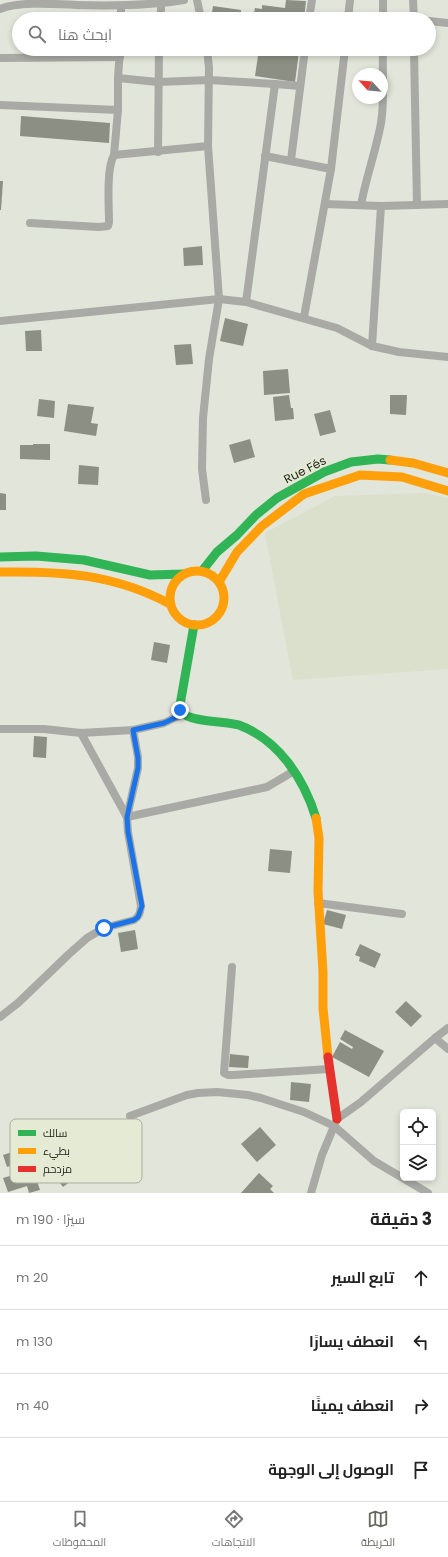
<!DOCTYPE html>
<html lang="ar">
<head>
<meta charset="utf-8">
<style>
  :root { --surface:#fff; --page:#f2f2f2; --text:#222; --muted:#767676; --line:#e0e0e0; --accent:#66695f }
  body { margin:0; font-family:Poppins,Cairo,sans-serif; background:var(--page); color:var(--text); direction:rtl }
  .controls { position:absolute; right:12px; bottom:12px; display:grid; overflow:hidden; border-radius:6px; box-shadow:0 2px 6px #0003 }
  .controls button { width:36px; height:36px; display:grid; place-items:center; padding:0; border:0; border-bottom:1px solid var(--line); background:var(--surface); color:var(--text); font:20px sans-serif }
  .compass { position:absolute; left:352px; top:68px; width:36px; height:36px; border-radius:50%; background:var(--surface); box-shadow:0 2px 6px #0003; rotate:296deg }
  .stop { position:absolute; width:12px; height:12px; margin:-9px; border:3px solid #1a73e8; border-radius:50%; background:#fff }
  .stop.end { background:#1a73e8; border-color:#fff; box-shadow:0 1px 4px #0008 }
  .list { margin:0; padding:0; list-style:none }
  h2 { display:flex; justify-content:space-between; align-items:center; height:52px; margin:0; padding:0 16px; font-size:17px }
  h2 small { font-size:13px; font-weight:400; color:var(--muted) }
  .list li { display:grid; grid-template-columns:26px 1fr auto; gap:12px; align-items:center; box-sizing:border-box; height:64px; padding:0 16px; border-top:1px solid var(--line) }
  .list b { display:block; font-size:15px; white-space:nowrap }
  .list em { font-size:13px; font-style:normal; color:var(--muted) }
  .icon { flex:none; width:22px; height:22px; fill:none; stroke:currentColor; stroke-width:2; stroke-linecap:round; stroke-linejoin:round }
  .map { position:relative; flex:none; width:448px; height:1193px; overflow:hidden; direction:ltr }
  .search { position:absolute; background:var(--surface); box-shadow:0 2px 6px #0003; left:12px; right:12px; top:12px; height:44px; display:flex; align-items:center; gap:10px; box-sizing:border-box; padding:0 14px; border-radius:22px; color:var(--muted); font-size:15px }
  .sheet { height:308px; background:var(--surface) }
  nav { display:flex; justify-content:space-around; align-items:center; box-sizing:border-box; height:56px; border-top:1px solid var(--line); background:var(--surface); font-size:11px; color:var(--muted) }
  nav a { display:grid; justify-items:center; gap:2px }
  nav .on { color:var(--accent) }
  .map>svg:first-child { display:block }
  .built { fill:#dae0cb }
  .building { fill:#8c8f83 }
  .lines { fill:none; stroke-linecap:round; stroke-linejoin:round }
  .street { stroke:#a9aaa5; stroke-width:8 }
  .fast { stroke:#30b455; stroke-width:9 }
  .slow { stroke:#ff9f0a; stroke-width:9 }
  .jam { stroke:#e5322d; stroke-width:9 }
  .route { stroke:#1a73e8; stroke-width:5 }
  .labels { text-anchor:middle; stroke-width:4; stroke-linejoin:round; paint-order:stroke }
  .street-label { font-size:12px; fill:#24261e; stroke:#e4ead4 }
  .key { fill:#e4ead4; stroke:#aaaf9d; stroke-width:1 }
  .key-label { font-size:11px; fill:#24261e }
</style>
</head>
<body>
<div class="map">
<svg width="448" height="1193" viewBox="0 0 448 1193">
  <rect width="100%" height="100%" fill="#e2e5d9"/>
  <polygon class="built" points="424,493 448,498 448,669 293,680 265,533 335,496"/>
  <g class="building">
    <polygon points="286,0 306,1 304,19 211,19 213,6 241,10 241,16 253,18 255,8 262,9 262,5 285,8"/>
    <polygon points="259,49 279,49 299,52 295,82 255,76"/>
    <polygon points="21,116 110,123 109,143 20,136"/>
    <polygon points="0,181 3,181 1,210 0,210"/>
    <polygon points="202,246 203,265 184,266 183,248"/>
    <polygon points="225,318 248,324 243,346 220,341"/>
    <polygon points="41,330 42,351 26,351 25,331"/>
    <polygon points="191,344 193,364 176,365 174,345"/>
    <polygon points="288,369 290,393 264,395 263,371"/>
    <polygon points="289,395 291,408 293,408 294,419 275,421 273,397"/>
    <polygon points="390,395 407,395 406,415 390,414"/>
    <polygon points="39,399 55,401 54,418 37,416"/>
    <polygon points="68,404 94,407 91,423 98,424 96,436 64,431"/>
    <polygon points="330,410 336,432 320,436 314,414"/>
    <polygon points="250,439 255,457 234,463 229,445"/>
    <polygon points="33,444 50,444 50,460 20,459 20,445 33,445"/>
    <polygon points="79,465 99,467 98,485 78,484"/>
    <polygon points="0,493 6,494 6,510 0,510"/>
    <polygon points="154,642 170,645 167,663 151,660"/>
    <polygon points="34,736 47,737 46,758 33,757"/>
    <polygon points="270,849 292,851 290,873 268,871"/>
    <polygon points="327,910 346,915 342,929 323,924"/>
    <polygon points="135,930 138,949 121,952 118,933"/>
    <polygon points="360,944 381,954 375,968 359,961 360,957 355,955"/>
    <polygon points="406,1001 422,1016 411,1027 395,1012"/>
    <polygon points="345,1030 384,1051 369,1077 332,1057 340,1042 352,1049 353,1047 340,1039"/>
    <polygon points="230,1054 249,1056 248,1068 229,1067"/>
    <polygon points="291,1082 311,1084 309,1102 290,1100"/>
    <polygon points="260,1127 276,1145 257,1162 241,1144"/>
    <polygon points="24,1148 28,1160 7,1167 3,1155"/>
    <polygon points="65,1158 79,1175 63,1187 50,1170"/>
    <polygon points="33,1169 40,1190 29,1193 27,1186 8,1192 3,1178"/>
    <polygon points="259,1173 273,1186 270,1189 274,1193 241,1193"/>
  </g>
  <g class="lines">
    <g class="street">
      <polyline points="197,0 201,19"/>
      <polyline points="383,0 383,19"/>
      <polyline points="413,0 414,19"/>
      <path d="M0,9C19,1 55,4 77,5C113,6 148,6 184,0"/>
      <polyline points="383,18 416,19"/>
      <polyline points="121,19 121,6"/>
      <polyline points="161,19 161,4"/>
      <polyline points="309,19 312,0"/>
      <polyline points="348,19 350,0"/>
      <polyline points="429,21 448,23"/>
      <polyline points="414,49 417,205"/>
      <polyline points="0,58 120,57"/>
      <polyline points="118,78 158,82 209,80 275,84 246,302"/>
      <polyline points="275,84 300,86"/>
      <polyline points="0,105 118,110"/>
      <polyline points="158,152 159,49"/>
      <polyline points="114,155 208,146"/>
      <polyline points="265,156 331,169"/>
      <polyline points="291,160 305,49"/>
      <polyline points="325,204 381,206 372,346"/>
      <path d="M361,205C366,177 376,151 381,123C385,99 382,73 383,49"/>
      <polyline points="381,206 448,204"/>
      <path d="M30,223L99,227L108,226L109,222C109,206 106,169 114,155L118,110V78L120,49"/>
      <polyline points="304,317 331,169 345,49"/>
      <polyline points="0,321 219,299 246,302 337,328 372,346 399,352 448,357"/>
      <polyline points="206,500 202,469 203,418 209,359 219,299 208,146 209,68 207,49"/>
      <polyline points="0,729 44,729 81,733 133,730 164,723 183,714"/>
      <polyline points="81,733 127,817 267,787 294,771"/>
      <polyline points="318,903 402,914"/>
      <polyline points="232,967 224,1073 228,1075 234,1075 329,1069"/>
      <path d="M0,1017L18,1003L69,954L87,938L104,928L134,920C140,916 140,912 141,906L128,832L127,817L138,768V757L133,730"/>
      <polyline points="435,1038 448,1049"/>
      <polyline points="130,1116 187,1095 198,1093 217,1092 248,1095 261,1098 304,1112 334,1126 374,1161 428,1193"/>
      <polyline points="311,1193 322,1155 337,1119 361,1102 435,1038 448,1028"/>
    </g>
    <g class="fast">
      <polyline points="0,557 36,556 84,560 150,575 184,574"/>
      <polyline points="202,571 217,552 237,535 256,515 277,498 324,472 351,462 378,459 390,460"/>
      <path d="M194,625L180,705C181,708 181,711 183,713C190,722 226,721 239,725C279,740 304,779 316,818"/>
    </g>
    <g class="slow">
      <polyline points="390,460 413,463 448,473"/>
      <circle cx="197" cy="598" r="27"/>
      <path d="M0,572C63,571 114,574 170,604"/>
      <polyline points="219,582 237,552 262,526 304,494 360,475 402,477 448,491"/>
      <polyline points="316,818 319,838 318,891 323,972 323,1008 328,1057"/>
    </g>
    <polyline class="jam" points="328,1057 337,1119"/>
  </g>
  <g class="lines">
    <polyline class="route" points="104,928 134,920 138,917 142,906 128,832 127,817 138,768 138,758 133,730 164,723 183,714 180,710"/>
  </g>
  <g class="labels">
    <g class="street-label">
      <text transform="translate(305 470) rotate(-27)" y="4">Rue Fés</text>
    </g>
  </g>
  <rect x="10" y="1119" width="132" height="64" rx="6" class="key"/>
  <rect x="18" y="1130" width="18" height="6" fill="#30b455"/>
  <rect x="18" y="1148" width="18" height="6" fill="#ff9f0a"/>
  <rect x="18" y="1166" width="18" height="6" fill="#e5322d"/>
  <g class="key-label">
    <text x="43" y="1137">سالك</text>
    <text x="43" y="1155">بطيء</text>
    <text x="43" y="1173">مزدحم</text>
  </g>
</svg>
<div class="controls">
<button><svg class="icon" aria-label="locate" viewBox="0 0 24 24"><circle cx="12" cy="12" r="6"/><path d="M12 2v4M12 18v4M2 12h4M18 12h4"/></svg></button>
<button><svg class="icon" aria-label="layers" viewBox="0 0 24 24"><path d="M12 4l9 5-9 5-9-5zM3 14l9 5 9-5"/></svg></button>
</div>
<svg class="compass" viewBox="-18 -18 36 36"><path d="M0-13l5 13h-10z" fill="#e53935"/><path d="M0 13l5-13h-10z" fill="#767676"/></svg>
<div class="stop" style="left:104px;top:928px"></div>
<div class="stop end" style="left:180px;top:710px"></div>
<div class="search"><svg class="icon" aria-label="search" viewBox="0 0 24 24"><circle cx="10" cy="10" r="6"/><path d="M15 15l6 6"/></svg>ابحث هنا</div>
</div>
<section class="sheet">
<h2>3 دقيقة<small>سيرًا · 190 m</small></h2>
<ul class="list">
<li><svg class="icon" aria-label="ahead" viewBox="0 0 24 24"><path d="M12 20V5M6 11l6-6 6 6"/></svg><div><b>تابع السير</b></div><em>20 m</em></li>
<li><svg class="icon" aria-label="left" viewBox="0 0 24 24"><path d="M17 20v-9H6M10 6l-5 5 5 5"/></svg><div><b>انعطف يسارًا</b></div><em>130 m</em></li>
<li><svg class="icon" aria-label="right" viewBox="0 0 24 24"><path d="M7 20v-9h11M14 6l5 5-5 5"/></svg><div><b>انعطف يمينًا</b></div><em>40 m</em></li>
<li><svg class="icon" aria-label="arrive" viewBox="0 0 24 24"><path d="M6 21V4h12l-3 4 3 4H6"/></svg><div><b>الوصول إلى الوجهة</b></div></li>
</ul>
</section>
<nav>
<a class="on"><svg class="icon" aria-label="map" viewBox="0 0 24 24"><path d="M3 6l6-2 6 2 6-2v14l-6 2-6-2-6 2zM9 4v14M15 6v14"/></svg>الخريطة</a>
<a><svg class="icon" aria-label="directions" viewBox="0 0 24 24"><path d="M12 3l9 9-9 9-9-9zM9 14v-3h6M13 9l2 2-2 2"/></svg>الاتجاهات</a>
<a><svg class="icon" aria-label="saved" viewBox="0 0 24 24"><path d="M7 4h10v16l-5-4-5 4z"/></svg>المحفوظات</a>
</nav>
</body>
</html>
